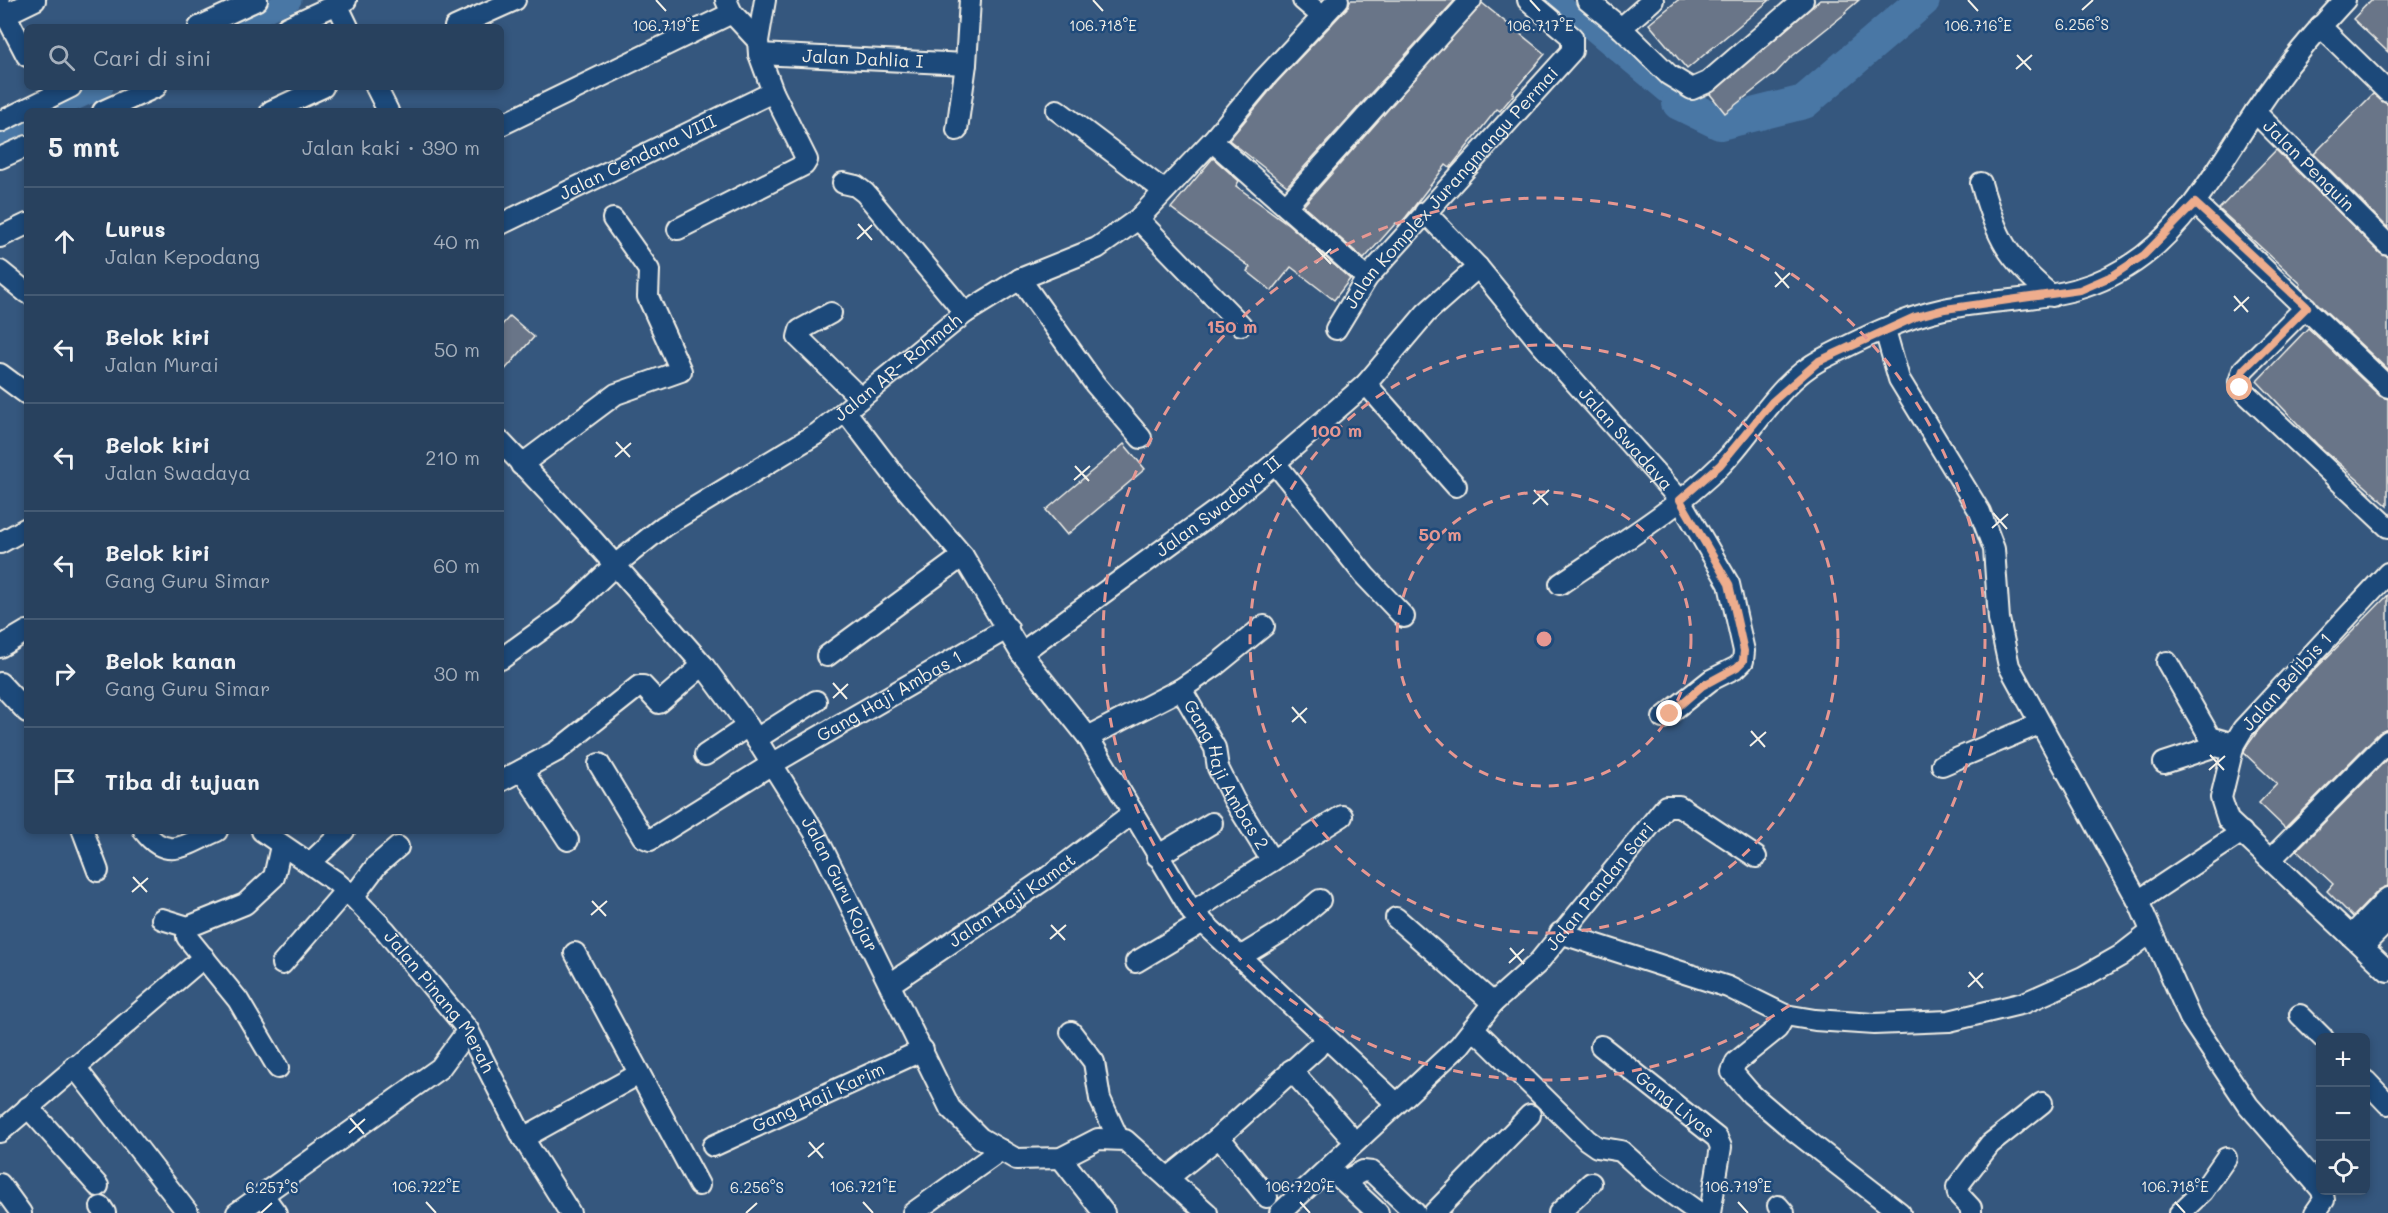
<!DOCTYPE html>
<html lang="id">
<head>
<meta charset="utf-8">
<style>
  :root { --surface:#28415e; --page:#344c67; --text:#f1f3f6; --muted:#a5afbc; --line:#445a73 }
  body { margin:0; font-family:Mali,sans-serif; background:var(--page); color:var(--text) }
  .controls { position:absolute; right:18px; bottom:18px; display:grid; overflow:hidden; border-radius:9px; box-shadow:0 3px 9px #0003 }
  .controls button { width:54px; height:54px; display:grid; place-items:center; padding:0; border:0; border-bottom:2px solid var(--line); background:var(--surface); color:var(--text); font:30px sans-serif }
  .stop { position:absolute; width:18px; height:18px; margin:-14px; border:4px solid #eead8d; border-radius:50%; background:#fff }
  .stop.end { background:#eead8d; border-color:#fff; box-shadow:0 2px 6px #0008 }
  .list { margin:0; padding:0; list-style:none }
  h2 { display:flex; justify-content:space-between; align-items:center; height:78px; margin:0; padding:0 24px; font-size:26px }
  h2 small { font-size:20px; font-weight:400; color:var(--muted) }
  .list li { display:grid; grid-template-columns:39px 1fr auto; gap:18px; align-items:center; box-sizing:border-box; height:108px; padding:0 24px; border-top:2px solid var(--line) }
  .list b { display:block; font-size:22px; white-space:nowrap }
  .list p { margin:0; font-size:20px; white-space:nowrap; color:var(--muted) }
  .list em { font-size:20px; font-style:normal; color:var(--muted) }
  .icon { flex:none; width:33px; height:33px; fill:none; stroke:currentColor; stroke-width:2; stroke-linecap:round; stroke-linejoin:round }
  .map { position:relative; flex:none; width:2388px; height:1213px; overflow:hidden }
  .search { position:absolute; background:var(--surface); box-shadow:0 3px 9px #0003; left:24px; top:24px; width:480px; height:66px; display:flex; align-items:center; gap:15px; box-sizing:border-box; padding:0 21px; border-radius:9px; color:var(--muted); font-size:22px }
  .panel { position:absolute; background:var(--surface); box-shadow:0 3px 9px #0003; left:24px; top:108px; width:480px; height:726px; border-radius:9px }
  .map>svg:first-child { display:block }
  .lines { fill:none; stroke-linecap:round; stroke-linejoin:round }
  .canal { stroke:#4a77a5; stroke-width:21 }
  .river { stroke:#4a77a5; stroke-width:34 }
  .building { fill:#697488; stroke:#f4f1e8; stroke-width:1.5 }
  .minor-casing { stroke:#f4f1e8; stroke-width:24 }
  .minor { stroke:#1f4a7a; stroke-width:20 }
  .route { stroke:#eead8d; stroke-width:8 }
  .ticks { fill:none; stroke:#f4f1e8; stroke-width:2 }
  .ring { fill:none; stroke:#e69792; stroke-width:3; stroke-dasharray:10 8 }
  .labels { text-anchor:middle; stroke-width:5; stroke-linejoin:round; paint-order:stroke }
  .street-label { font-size:18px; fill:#f4f1e8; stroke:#1f4a7a }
  .ticks-label { font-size:15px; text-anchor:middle; fill:#f4f1e8; stroke:#1f4a7a; stroke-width:5; stroke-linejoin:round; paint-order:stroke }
  .centre { fill:#e69792; stroke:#1f4a7a; stroke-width:3 }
  .ring-label { font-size:18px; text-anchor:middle; font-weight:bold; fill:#e69792; stroke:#1f4a7a; stroke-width:5; stroke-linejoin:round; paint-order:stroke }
</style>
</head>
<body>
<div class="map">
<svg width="2388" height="1213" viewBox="0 0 2388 1213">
  <rect width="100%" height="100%" fill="#35577e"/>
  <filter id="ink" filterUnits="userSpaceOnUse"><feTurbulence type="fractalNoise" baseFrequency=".0167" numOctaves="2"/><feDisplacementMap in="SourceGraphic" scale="12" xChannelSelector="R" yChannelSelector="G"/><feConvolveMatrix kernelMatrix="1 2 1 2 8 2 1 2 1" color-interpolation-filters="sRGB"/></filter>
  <g filter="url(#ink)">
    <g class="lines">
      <g class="canal">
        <polyline points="1556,0 1679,103"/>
        <polyline points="233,27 291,0"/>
        <polyline points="51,111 103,87"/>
        <polyline points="0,134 27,122"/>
      </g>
      <polyline class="river" points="1679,103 1720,123 1804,102 1923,0"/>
    </g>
    <g class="building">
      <polygon points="1351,0 1455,0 1287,186 1229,140 1277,82 1347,8"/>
      <polygon points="1678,0 1770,0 1687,69 1649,24"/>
      <polygon points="1820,0 1859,0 1845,12 1846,13 1790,58 1776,73 1725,113 1710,94"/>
      <polygon points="2371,0 2388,0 2388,52 2353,19"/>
      <polygon points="1482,3 1545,54 1512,93 1514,94 1500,111 1497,109 1454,163 1450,168 1446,165 1406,217 1399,225 1396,223 1364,259 1303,206"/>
      <polygon points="2373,94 2388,105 2388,228 2314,154"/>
      <polygon points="2276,150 2380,253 2388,257 2388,370 2299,286 2301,284 2219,209"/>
      <polygon points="1213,158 1239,181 1236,186 1288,224 1350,279 1334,300 1291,267 1272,291 1247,271 1250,267 1171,208"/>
      <polygon points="510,316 534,337 501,374 501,326"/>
      <polygon points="2308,328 2380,396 2388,399 2388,506 2317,444 2257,381"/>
      <polygon points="1124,444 1145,469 1067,535 1046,510"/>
      <polygon points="2388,595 2388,729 2379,733 2285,828 2259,803 2277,784 2244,753 2245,749 2257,732 2297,688"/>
      <polygon points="2388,758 2388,886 2379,890 2353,917 2327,891 2333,884 2297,850"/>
    </g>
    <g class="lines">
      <g class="minor-casing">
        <g id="minor">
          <polyline points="1303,0 1323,17"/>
          <polyline points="1587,0 1621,28 1669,75 1692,89 1708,82 1803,0"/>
          <polyline points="0,4 27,56"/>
          <polyline points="337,4 348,27"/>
          <polyline points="0,17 35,0"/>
          <polyline points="2320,26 2388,92"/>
          <polyline points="199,27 257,0"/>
          <polyline points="287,27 346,0"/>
          <polyline points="455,27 515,0"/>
          <polyline points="1621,28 1653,0"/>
          <polyline points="758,41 765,0"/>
          <path id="s1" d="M759,54L966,64"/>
          <polyline points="376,87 388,111"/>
          <polyline points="1057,110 1163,190"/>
          <polyline points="103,111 156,87"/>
          <polyline points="271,111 323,87"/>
          <path id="s2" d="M2255,112L2388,245"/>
          <polyline points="0,122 71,87"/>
          <polyline points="501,125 732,13"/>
          <polyline points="957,130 966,64 970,0"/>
          <polyline points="1212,141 1367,278"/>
          <polyline points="0,158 27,146"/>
          <polyline points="843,183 856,186 865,193 965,313"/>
          <path d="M1981,183C1997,239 2007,258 2052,296"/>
          <polyline points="2195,203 2388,387"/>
          <polyline points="1286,206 1471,0"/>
          <path id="s3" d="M1425,212L1478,267L1540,343L1680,500L1729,584L1744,651L1743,661L1737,667L1711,680L1663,718"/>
          <polyline points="1138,219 1241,325"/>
          <path id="s4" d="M501,224L773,92"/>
          <polyline points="678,229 804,165 807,160 773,92 759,54 758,41 732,13 726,0"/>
          <polyline points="0,237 27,224"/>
          <polyline points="0,271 27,293"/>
          <polyline points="1020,279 1095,384 1141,438"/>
          <polyline points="2306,307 2243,370 2239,382 2240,388 2388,527"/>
          <polyline points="831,313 800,330 798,337 860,398"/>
          <path id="s5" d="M1336,329L1367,278L1572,51V37L1528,0"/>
          <polyline points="1885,330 1899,379 1980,512 1994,549 1999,619 2009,666 2138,901 2190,1018 2248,1105 2320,1188"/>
          <polyline points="0,374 27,394"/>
          <polyline points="1366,384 1456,486"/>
          <polyline points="846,412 894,475 963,556 1021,653 1088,737 1192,912 1396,1103"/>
          <path id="s6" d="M501,442L585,531L703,665L748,726L815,833L950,1108L980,1138L1016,1159L1061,1158L1098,1139L1125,1140L1207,1213"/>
          <polyline points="1275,463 1365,576 1404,617"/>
          <polyline points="521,465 616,394 681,371 648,297 649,270 613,219"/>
          <polyline points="0,543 27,528"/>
          <polyline points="2388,573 2243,729 2234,744 2221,798 2228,820 2388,971"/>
          <path d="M1560,584C1614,547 1673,512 1720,466C1754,432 1777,383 1822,359C1859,340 1902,318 1944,309C2019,294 2077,306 2143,256C2191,219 2220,164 2253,115C2280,74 2311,36 2345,0"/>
          <polyline points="0,647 27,631"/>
          <path id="s7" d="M1021,653L1228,502L1275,463L1366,384L1426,313L1478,267"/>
          <polyline points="827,656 963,556"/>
          <path id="s8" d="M501,659L566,612L615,565L664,526L818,433L965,313L1020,279L1097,248L1138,219L1212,141L1263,80L1338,0"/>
          <polyline points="2167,662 2210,737 2234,744"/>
          <polyline points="0,683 27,712"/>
          <polyline points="1181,689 1216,665 1264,626"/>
          <path id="s9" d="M1088,737L1181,689L1215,748L1218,768L1234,800L1272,861"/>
          <polyline points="756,739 816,701"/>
          <polyline points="705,755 748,726"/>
          <polyline points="2164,763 2216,746 2230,750"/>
          <path id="s10" d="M599,764L643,837L650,840L772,764L1008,628"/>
          <polyline points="1942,765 2039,724"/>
          <polyline points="522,770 568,840"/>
          <polyline points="501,781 557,751 639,686 643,686 659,703 703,665"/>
          <polyline points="83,831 98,871"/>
          <path d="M144,831C168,863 188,843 217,831"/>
          <path id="s11" d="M262,831L335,881L353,897L385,930L468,1030L523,1138L570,1213"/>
          <polyline points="1157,856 1212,823"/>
          <polyline points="2271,859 2388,741"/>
          <polyline points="310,863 344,831"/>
          <polyline points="353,897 377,865 398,847"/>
          <polyline points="2138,901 2242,832"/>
          <polyline points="1192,912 1342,816"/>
          <polyline points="1396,918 1493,1003"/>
          <polyline points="162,919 188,927 245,904 274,877 281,846"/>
          <polyline points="188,927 187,937 238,1000 278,1068"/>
          <polyline points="1560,933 1728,987 1785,1015 1815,1020 1874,1024 1949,1021 2024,1003 2083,977 2120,956 2151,932"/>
          <polyline points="2351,936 2388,898"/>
          <polyline points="2363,946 2388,921"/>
          <polyline points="575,953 699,1185"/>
          <polyline points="1240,957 1284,930 1320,900"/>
          <polyline points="1136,962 1203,922"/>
          <polyline points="282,964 346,890"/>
          <path id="s12" d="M890,984L1048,877L1133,813"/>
          <polyline points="1785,1015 1777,1029 1736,1062 1732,1072 1751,1094 1792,1129 1900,1213"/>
          <polyline points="2300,1015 2323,1038"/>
          <polyline points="1473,1028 1587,1140 1597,1147 1621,1151 1653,1180 1699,1213"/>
          <polyline points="1071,1032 1094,1062 1100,1099 1118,1138"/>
          <path id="s13" d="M1601,1046L1717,1138L1721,1147L1710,1213"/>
          <polyline points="74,1066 188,1213"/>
          <polyline points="1291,1070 1347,1133"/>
          <polyline points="2366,1081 2388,1104"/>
          <polyline points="28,1107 98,1186"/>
          <polyline points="0,1132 204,957"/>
          <polyline points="1219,1137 1267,1197"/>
          <polyline points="523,1138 639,1074"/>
          <path id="s14" d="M713,1146L923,1050"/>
          <polyline points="1061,1158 1104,1213"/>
          <polyline points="1336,1174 1378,1213"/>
          <polyline points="1168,1178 1219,1137 1317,1048"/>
          <polyline points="1344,1181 1363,1171 1372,1172 1415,1213"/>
          <polyline points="0,1184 21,1213"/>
          <polyline points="263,1195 276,1213"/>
          <polyline points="1778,1206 1784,1213"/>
          <polyline points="101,1207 105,1213"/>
          <polyline points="237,1213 440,1068 468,1030"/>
          <polyline points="913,1213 1001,1150"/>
          <path id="s15" d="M1280,1213L1460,1045L1493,1003L1537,964L1666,806H1679L1756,857"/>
          <polyline points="1434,1213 1530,1115"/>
          <polyline points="1559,1213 1591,1183"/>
          <polyline points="1971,1213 1971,1208 1958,1194 1957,1187 1990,1144 2042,1103"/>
          <polyline points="2180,1213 2203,1191 2226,1158"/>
          <polyline points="2315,1213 2324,1200 2322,1190"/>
        </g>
      </g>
      <use href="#minor" class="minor"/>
    </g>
  </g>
  <g class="lines" filter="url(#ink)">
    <polyline class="route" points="1670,714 1702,686 1737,667 1743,661 1744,651 1729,584 1680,500 1720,465 1772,402 1819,361 1915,317 1945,309 2080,290 2112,276 2144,255 2195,203 2307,307 2243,370 2239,382 2240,388"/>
  </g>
  <path class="ticks" d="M656,0L666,11M1093,0L1103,11M1530,0L1540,11M1968,0L1978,11M2082,10L2093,0M2017,55L2031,70M2016,69L2032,55M858,224L872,240M857,239L872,225M1316,248L1331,264M1316,263L1331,249M1775,272L1789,288M1775,287L1790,273M2234,296L2248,312M2234,311L2249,297M616,442L630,457M615,457L631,443M1075,466L1089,481M1074,480L1090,466M1534,490L1548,505M1533,504L1549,490M1993,513L2007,529M1992,528L2008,514M833,683L847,699M833,698L848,684M1292,707L1306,723M1292,722L1307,708M1751,731L1765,747M1750,746L1766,732M2210,755L2224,770M2209,770L2225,756M133,877L147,892M132,892L148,878M592,901L606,916M591,915L607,901M1051,925L1065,940M1050,939L1066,925M1510,948L1524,964M1509,963L1524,949M1969,972L1983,988M1968,987L1983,973M350,1118L364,1134M349,1133L365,1119M809,1142L823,1158M808,1157L824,1143M426,1202L436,1213M863,1202L873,1213M1300,1202L1310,1213M1738,1202L1748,1213M2175,1202L2185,1213M261,1213L272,1203M746,1213L757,1203"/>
  <g class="ring">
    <circle cx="1544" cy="639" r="147"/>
    <circle cx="1544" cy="639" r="294"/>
    <circle cx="1544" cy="639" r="441"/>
  </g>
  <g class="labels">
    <g class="street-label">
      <text dy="6" stroke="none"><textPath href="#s1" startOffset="104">Jalan Dahlia I</textPath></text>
      <text dy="6" stroke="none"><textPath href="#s4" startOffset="152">Jalan Cendana VIII</textPath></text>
      <text dy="6" stroke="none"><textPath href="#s2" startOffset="76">Jalan Penguin</textPath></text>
      <text dy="6" stroke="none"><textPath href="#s5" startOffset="183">Jalan Komplex Jurangmangu Permai</textPath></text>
      <text dy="6" stroke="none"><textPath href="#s8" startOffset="494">Jalan AR- Rohmah</textPath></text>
      <text dy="6" stroke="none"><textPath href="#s3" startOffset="303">Jalan Swadaya</textPath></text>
      <text dy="6" stroke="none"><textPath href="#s7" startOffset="246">Jalan Swadaya II</textPath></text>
      <text transform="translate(2287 682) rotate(-48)" y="6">Jalan Belibis 1</text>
      <text dy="6" stroke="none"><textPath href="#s10" startOffset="372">Gang Haji Ambas 1</textPath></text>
      <text dy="6" stroke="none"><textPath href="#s9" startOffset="202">Gang Haji Ambas 2</textPath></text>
      <text dy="6" stroke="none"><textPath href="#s6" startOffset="560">Jalan Guru Kojar</textPath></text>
      <text dy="6" stroke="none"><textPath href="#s15" startOffset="458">Jalan Pandan Sari</textPath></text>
      <text dy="6" stroke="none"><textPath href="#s12" startOffset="148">Jalan Haji Kamat</textPath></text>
      <text dy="6" stroke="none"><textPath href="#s11" startOffset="249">Jalan Pinang Merah</textPath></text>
      <text dy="6" stroke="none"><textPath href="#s14" startOffset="116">Gang Haji Karim</textPath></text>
      <text dy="6" stroke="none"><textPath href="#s13" startOffset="94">Gang Liyas</textPath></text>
    </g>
  </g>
  <g class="ticks-label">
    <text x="2082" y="30">6.256°S</text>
    <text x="666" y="31">106.719°E</text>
    <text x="1103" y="31">106.718°E</text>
    <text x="1540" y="31">106.717°E</text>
    <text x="1978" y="31">106.716°E</text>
    <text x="426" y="1192">106.722°E</text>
    <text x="863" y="1192">106.721°E</text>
    <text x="1300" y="1192">106.720°E</text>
    <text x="1738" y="1192">106.719°E</text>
    <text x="2175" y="1192">106.718°E</text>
    <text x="272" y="1193">6.257°S</text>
    <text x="757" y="1193">6.256°S</text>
  </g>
  <circle cx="1544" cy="639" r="9" class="centre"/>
  <g class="ring-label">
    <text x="1232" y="333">150 m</text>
    <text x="1336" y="437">100 m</text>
    <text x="1440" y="541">50 m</text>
  </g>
</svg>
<div class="controls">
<button>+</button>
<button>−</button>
<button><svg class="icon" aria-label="locate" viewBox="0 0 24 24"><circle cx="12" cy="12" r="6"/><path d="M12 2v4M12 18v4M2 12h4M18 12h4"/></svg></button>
</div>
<div class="stop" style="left:2240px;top:388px"></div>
<div class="stop end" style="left:1670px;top:714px"></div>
<div class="search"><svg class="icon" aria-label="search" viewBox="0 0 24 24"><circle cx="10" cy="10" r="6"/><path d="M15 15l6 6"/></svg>Cari di sini</div>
<section class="panel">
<h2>5 mnt<small>Jalan kaki · 390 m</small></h2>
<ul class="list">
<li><svg class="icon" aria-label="ahead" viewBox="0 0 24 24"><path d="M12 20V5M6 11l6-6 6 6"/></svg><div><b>Lurus</b><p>Jalan Kepodang</p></div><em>40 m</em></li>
<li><svg class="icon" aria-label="left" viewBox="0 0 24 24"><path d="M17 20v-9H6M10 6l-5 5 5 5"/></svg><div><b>Belok kiri</b><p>Jalan Murai</p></div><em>50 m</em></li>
<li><svg class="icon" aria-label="left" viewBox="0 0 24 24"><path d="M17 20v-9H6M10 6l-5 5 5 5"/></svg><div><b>Belok kiri</b><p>Jalan Swadaya</p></div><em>210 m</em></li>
<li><svg class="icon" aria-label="left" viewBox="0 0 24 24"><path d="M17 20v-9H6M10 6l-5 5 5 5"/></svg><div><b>Belok kiri</b><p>Gang Guru Simar</p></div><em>60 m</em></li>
<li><svg class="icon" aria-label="right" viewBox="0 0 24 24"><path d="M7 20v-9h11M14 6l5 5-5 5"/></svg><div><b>Belok kanan</b><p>Gang Guru Simar</p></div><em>30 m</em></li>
<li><svg class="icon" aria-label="arrive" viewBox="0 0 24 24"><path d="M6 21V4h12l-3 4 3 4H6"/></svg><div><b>Tiba di tujuan</b></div></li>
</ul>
</section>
</div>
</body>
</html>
